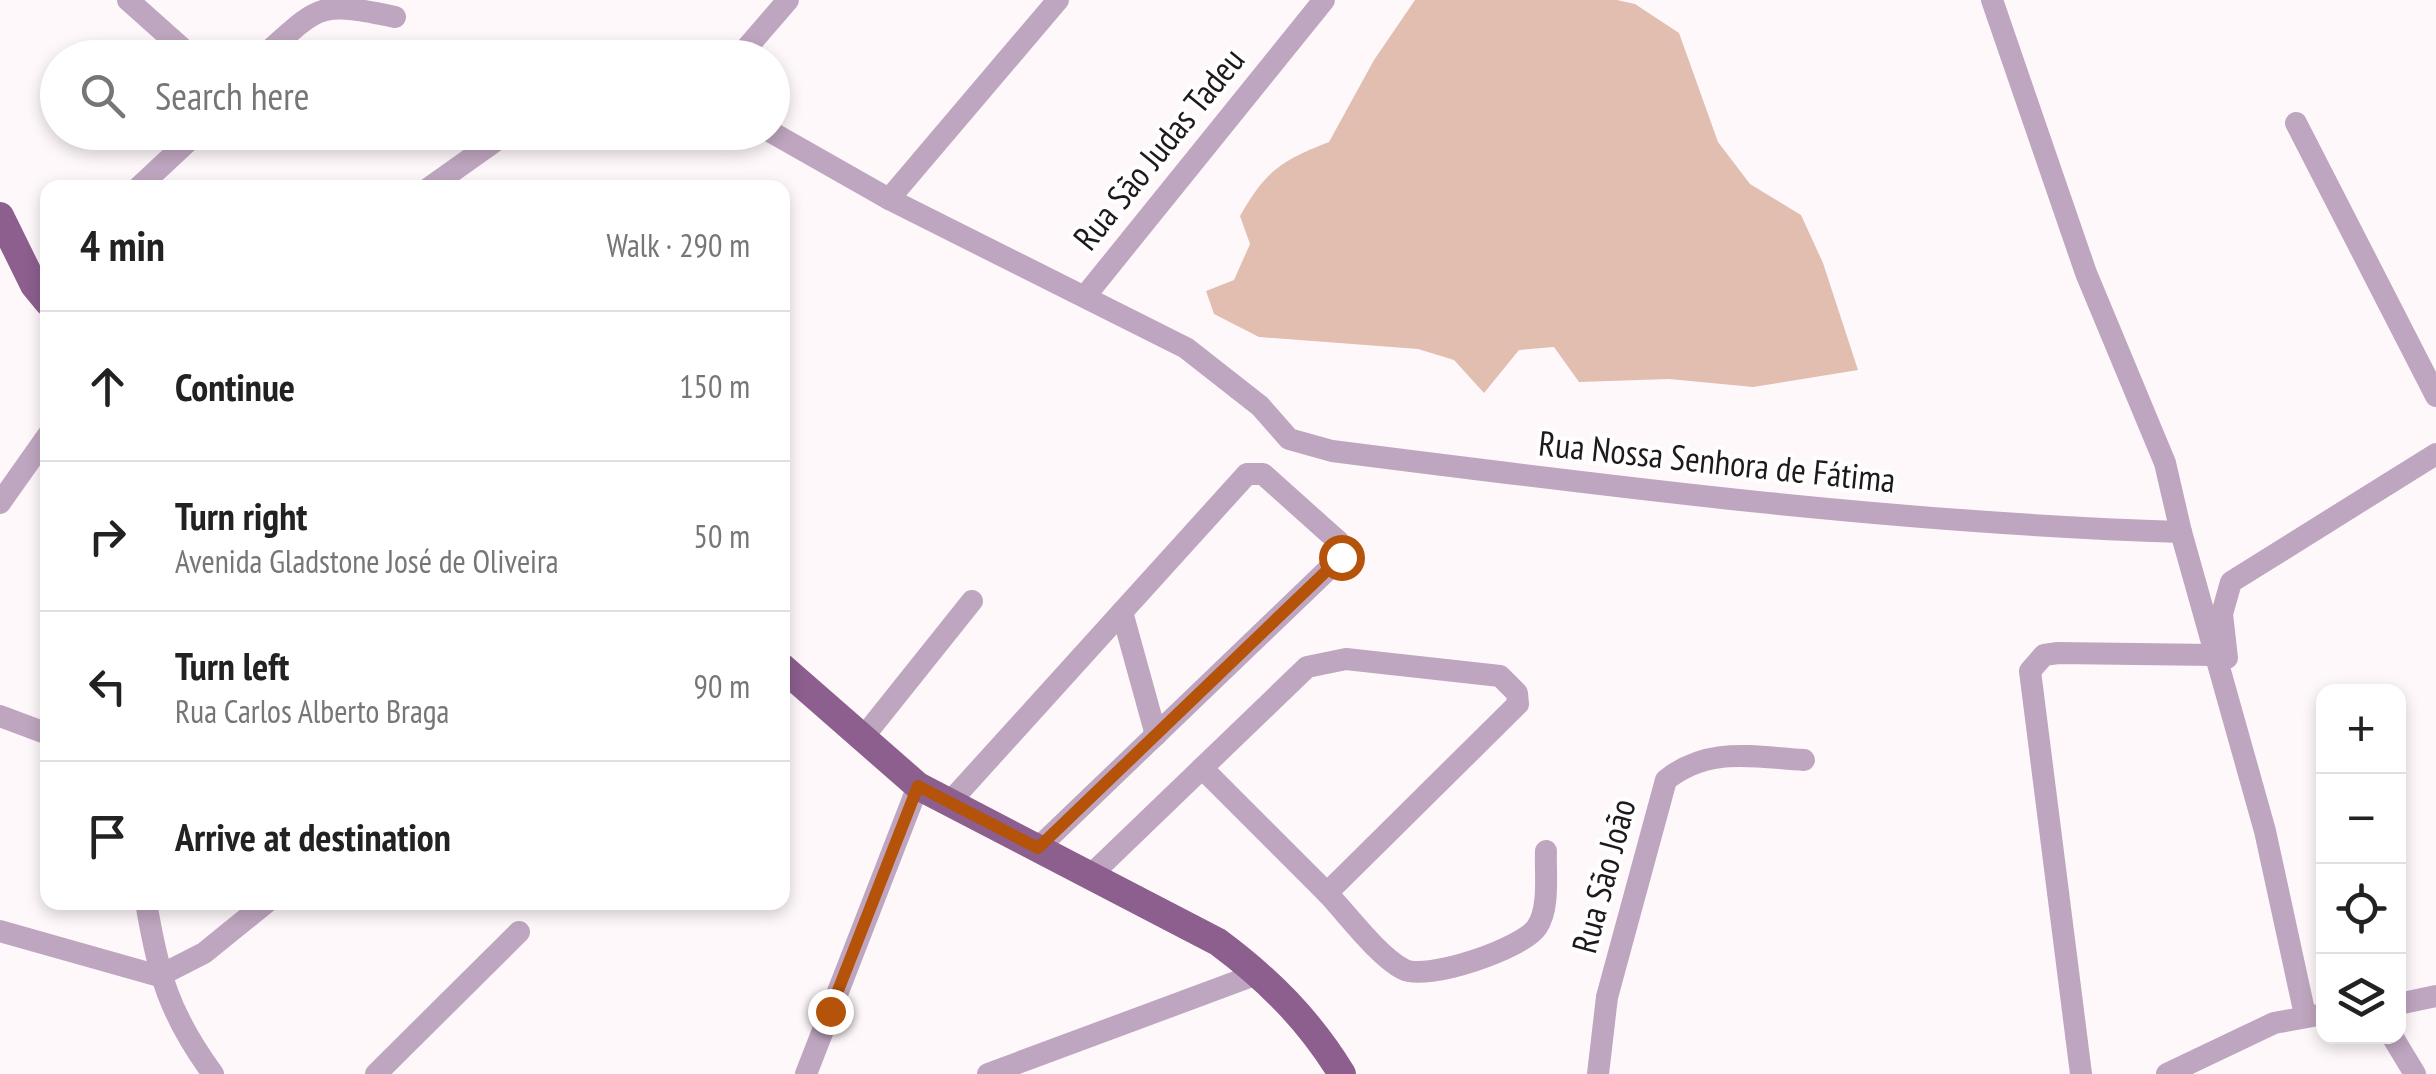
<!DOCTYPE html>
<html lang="en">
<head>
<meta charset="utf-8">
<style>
  :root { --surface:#fff; --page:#f2f2f2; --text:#222; --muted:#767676; --line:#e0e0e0 }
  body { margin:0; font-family:"PT Sans Narrow",sans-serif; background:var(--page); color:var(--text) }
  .controls { position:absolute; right:30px; bottom:30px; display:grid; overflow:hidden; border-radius:20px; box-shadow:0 5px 15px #0003 }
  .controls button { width:90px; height:90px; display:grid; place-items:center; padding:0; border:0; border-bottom:2px solid var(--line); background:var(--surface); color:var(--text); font:50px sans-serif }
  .stop { position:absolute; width:30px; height:30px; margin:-22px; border:8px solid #b45309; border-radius:50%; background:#fff }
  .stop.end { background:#b45309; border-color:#fff; box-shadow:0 2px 10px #0008 }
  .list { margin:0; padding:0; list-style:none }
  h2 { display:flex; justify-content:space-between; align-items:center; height:130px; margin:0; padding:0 40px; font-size:42px }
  h2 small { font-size:32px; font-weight:400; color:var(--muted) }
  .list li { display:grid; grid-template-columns:65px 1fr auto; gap:30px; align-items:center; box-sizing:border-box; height:150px; padding:0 40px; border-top:2px solid var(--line) }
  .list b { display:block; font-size:38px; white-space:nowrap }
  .list p { margin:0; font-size:32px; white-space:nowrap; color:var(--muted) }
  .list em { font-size:32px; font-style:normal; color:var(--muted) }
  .icon { flex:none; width:55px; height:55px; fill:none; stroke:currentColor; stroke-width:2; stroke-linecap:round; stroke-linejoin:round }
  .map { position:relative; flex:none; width:2436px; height:1074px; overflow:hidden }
  .search { position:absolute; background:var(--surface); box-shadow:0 5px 15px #0003; left:40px; top:40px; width:750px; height:110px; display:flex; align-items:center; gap:25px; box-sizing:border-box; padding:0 35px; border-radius:55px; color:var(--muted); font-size:38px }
  .panel { position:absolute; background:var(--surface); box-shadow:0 5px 15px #0003; left:40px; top:180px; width:750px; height:730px; border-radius:20px }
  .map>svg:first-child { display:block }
  .forest { fill:#e2beb0 }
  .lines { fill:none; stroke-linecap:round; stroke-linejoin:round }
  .minor { stroke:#bfa6c0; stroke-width:22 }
  .major { stroke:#8c5f8e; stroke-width:28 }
  .route { stroke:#b45309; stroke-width:12 }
  .labels { text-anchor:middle; stroke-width:8; stroke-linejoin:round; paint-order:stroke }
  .street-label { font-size:35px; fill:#1e1a1c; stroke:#fff }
</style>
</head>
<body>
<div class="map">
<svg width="2436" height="1074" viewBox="0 0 2436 1074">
  <rect width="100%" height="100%" fill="#fff8fb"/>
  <path class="forest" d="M1415,0H1617L1635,4L1679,33L1718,142L1750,184L1801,215L1823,263L1858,370L1753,387L1669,379L1579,382L1554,347L1519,350L1484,393L1454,360L1418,349L1259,337L1214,314L1206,291L1234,280L1250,244L1240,216C1266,171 1280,161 1329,142L1374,60Z"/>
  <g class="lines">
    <g class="minor">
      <polyline points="128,0 193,58"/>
      <path d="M261,58C320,6 316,0 395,17"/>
      <polyline points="738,58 788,0"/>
      <polyline points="2296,123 2436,396"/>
      <path d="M771,132L889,199L1186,348L1260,406L1289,439L1332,451C1614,487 1896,523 2181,532L2165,463L2086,273L1992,0"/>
      <polyline points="138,188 198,132"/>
      <polyline points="429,188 508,132"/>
      <polyline points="889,199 1058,0"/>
      <polyline points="1086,295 1324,0"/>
      <polyline points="0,503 48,435"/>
      <polyline points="2181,532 2265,831 2305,1015"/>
      <polyline points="1122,612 1156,735"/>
      <polyline points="2227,658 2222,614 2231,582 2436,454"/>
      <polyline points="0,716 48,734"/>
      <polyline points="861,740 972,601"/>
      <polyline points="1202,768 1327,893"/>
      <polyline points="949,803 1247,474 1263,474 1339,542 1341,557 1038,848"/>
      <path d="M1091,875L1307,667L1346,659L1500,676L1517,693L1518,704L1327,893C1347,914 1378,956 1403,969C1426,982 1524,948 1537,927C1550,908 1545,873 1546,851"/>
      <path d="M146,902C158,974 169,1014 213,1074"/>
      <polyline points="0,931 159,976 204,953 267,902"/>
      <polyline points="2398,1004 2436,996"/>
      <polyline points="2392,1036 2415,1074"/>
      <polyline points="376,1074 519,932"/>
      <polyline points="806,1074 918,786"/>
      <polyline points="988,1074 1260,973"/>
      <path d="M1598,1074L1607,997L1666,780C1708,746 1753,757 1804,760"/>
      <polyline points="2081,1074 2030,671 2044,655 2058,653 2214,655"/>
      <polyline points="2167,1074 2274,1023 2324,1014"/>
    </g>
    <g class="major">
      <polyline points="0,216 34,285 48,302"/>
      <path d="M782,667L918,786L1218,942C1269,980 1309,1020 1342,1074"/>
    </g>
  </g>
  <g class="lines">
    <polyline class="route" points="830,1011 918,786 1038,848 1341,557"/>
  </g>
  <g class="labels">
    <g class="street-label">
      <text transform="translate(1159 149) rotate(-51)" y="12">Rua São Judas Tadeu</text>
      <text transform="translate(1717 462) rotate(6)" y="12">Rua Nossa Senhora de Fátima</text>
      <text transform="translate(1604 876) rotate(-75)" y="12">Rua São João</text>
    </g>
  </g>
</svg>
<div class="controls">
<button>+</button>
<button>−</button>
<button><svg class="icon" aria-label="locate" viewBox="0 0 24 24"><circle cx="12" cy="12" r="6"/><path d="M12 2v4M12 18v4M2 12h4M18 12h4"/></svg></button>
<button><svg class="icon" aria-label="layers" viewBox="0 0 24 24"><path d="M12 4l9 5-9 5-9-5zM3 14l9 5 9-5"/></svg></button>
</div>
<div class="stop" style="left:1341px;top:557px"></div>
<div class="stop end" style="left:830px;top:1011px"></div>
<div class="search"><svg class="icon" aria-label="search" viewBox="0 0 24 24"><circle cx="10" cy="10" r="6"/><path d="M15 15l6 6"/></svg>Search here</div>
<section class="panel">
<h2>4 min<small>Walk · 290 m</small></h2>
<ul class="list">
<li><svg class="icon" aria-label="ahead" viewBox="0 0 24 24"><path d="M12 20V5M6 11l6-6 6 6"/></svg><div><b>Continue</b></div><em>150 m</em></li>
<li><svg class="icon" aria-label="right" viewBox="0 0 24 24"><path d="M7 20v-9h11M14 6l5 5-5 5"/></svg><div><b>Turn right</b><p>Avenida Gladstone José de Oliveira</p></div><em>50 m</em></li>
<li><svg class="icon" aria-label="left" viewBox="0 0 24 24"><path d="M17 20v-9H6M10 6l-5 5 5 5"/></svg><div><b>Turn left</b><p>Rua Carlos Alberto Braga</p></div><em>90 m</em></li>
<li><svg class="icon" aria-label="arrive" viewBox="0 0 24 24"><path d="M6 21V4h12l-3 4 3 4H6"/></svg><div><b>Arrive at destination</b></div></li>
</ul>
</section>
</div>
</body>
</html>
